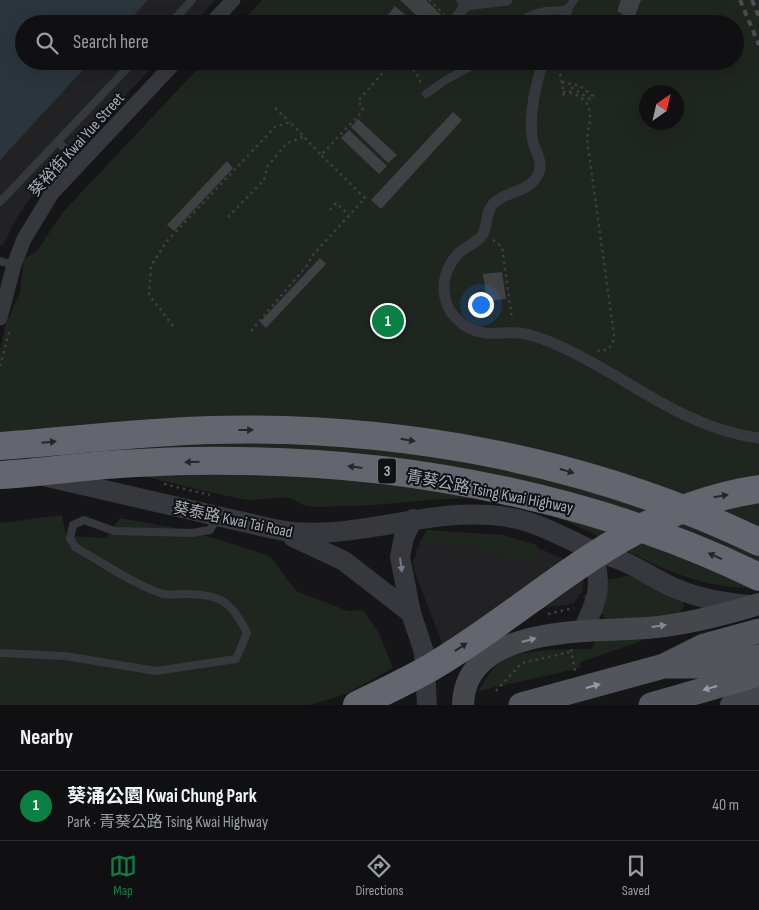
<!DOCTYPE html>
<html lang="en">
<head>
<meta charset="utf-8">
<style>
  :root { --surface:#101012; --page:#19191b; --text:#f1f3f6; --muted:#9c9d9f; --line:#303032; --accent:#0b8043 }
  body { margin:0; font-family:"Sofia Sans Condensed","Noto Sans TC",sans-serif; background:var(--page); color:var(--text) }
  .compass { position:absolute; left:639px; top:85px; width:45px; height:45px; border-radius:50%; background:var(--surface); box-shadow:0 5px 20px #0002; rotate:34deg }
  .you { position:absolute; left:480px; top:304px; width:18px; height:18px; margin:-12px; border:4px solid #fff; border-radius:50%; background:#1a73e8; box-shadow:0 0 0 8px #1a73e833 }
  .badge { display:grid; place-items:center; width:32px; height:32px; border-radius:50%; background:var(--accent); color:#fff; font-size:16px; font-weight:700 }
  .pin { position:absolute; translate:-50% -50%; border:2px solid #fff; box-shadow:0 1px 5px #0006 }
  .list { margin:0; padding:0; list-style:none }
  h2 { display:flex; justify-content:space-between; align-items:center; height:65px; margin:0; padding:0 20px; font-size:21px }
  h2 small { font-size:16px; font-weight:400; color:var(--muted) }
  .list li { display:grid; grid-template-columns:32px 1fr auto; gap:15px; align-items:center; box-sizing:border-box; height:70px; padding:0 20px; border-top:1px solid var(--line) }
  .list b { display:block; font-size:19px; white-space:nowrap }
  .list p { margin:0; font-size:16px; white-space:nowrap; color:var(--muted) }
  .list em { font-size:16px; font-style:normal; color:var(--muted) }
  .icon { flex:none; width:28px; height:28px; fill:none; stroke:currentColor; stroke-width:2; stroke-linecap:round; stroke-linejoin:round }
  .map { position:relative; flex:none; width:759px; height:705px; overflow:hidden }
  .search { position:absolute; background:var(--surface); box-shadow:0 5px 20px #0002; left:15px; right:15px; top:15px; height:55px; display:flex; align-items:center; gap:12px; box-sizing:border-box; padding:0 18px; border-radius:28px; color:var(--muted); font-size:19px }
  .sheet { height:135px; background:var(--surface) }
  nav { display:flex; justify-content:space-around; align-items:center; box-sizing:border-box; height:70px; border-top:1px solid var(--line); background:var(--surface); font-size:14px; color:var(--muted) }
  nav a { display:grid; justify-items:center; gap:2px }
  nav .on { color:var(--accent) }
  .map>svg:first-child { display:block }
  .built { fill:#222225 }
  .green { fill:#1e261f; fill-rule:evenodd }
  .water { fill:#2c353c }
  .building { fill:#404145 }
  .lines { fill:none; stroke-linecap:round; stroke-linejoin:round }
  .path { stroke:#3d3f44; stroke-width:2.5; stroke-dasharray:2.5 4; stroke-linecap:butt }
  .service { stroke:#37383d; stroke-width:8 }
  .pedestrian { stroke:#37383d; stroke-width:11 }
  .minor { stroke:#37383d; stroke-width:15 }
  .tertiary { stroke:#37383d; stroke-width:20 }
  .secondary { stroke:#45474d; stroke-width:22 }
  .primary { stroke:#53555c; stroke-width:25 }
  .rail { stroke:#4a4c52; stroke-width:4; stroke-dasharray:6 5; stroke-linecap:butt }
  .motorway-bridge { stroke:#63666e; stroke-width:28 }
  .oneway { fill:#26262a }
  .oneway2 { fill:#757881 }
  .oneway3 { fill:#858993 }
  .oneway4 { fill:#979ba6 }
  .labels { text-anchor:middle; stroke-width:4; stroke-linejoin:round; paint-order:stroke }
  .shield { fill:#111113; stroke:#7b7e86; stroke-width:1 }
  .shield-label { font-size:15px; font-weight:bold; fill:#a8adb8 }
  .street-label { font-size:16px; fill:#a8adb8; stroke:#111113 }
</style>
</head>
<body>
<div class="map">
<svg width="759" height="705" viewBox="0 0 759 705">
  <rect width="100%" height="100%" fill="#161618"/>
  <g class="built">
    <polygon points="0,0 215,0 193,24 24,24 24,61 158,61 31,197 16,219 3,245 0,245"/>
    <polygon points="429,535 515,540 548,552 571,562 584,578 582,593 573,604 524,610 449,661 415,573 413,562 418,547"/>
  </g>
  <g class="green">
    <path d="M262,0H759V587C670,595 595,519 508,502C453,492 397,506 342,506C331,506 318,508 307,506C301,505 295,499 289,498C273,496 257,502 242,499C161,483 81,458 0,440V350L6,324L20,292L24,259L37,251L63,212L205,61H735V24H240ZM646,92H676V122H646Z"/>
    <polygon points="62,515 66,536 106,538 120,518 191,531 270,556 296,591 348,611 363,610 379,633 393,668 346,694 310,705 0,705 0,523"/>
    <polygon points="427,530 504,535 536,545 542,555 531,564 466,545 419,544"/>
    <path d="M647,572L678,583L684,606L676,618L638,619L641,641L581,662L580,668L478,691C484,683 489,672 496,665C515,648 567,649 592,649L605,617L582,597L607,580Z"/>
  </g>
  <polygon class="water" points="0,0 148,0 126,24 24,24 24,61 91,61 0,160"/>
  <g class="building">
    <polygon points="400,0 426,0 450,24 426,24"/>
    <polygon points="621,0 641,0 633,21 617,11"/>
    <polygon points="395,6 416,24 396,24 387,16"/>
    <polygon points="436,61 446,61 448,65 443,67"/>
    <polygon points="453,112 462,120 381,209 371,200"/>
    <polygon points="358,119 397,155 388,163 351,127"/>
    <polygon points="349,130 387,166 379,174 341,138"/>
    <polygon points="227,161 233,168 174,231 167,225"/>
    <polygon points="320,258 326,264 266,328 260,322"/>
    <polygon points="502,272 506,299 487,301 483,274"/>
  </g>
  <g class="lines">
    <g class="path">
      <polyline points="414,0 439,24"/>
      <polyline points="429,0 444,14"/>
      <polyline points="403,61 416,72 421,83"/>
      <polyline points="558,61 564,96"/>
      <polyline points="562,82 580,86 593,96 590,99 571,87 569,96"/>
      <path d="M563,92C576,92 589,100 590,114C591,122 587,131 587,139L614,335L613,343L607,350L597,351"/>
      <polyline points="275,108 290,122"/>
      <polyline points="330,210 336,203 349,215"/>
      <polyline points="228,217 264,180 267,167 287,143 303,137"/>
      <polyline points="493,240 502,247 512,319"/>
      <polyline points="173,326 149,295 151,266 167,241 275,127 290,122 321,155 361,113 363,108 358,101 393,61"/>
      <polyline points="251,331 309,263 311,257 365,198 321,155"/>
      <polyline points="0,366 10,329"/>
      <polyline points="164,484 210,495"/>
      <polyline points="548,614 574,608"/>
      <polyline points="571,649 575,671"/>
      <polyline points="496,691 522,663 570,652"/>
    </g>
    <g class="service">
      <polyline points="170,24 192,0"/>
      <path d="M520,24C532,9 549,11 567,10L574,0"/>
      <polyline points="426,94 444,81 481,61"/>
      <polyline points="58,142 80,162"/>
      <polyline points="0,202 134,61"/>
      <polyline points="0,261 14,265"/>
      <path d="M0,653L65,656L156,671L236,659L247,633C232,602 220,594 186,594C179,594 170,595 163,594C134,585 102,562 75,547L70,538L73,525L84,520L114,531L192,533L210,530L218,516"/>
    </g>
    <g class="pedestrian">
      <polyline points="466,5 507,0"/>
      <polyline points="453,22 466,5 462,1"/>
      <polyline points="558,24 567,10"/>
      <path d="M543,61C536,85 529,111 532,136C533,151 547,162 536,178C526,193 506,191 494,203C485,212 488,224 483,234C479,241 472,244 465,248C452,257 443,274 444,290C445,313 463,330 485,333C496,334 507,332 519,333C531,334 543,339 555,344C625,374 682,429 759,438"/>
    </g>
    <g class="minor">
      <polyline points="211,24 233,0"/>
      <polyline points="0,318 14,265 24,239 52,193 176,61"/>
    </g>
    <g class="tertiary">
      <path d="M43,476L274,529C352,545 429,504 507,517C538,522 563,537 591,550C603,555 616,557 627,563C644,571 660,582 677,589C701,599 726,603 751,605"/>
      <polyline points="413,519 404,537 400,557 411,613 424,652 427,705"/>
      <polyline points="293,537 344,561 411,613"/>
      <path d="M583,630C599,596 602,588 593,550"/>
    </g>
    <g class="secondary">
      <path d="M463,705C465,624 592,632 647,628C685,625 723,615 759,604"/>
      <polyline points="731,705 759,695"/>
    </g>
    <g class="primary">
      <polyline points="668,666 713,666 759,657"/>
      <polyline points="521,705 664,666 704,646 759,631"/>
      <polyline points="651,705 759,674"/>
    </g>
    <g class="rail">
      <polyline points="740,0 759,45"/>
      <polyline points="752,0 759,17"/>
    </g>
    <g class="motorway-bridge">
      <path d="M0,446C70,441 140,432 210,430C398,425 589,460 759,542"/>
      <path d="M0,475C35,473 70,468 105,465C149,462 194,460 238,461C412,462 602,500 759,577"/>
      <path d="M357,705C383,692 410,680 435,665C546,598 624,509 759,489"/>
    </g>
  </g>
  <defs><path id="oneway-solid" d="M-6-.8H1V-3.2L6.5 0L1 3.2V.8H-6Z" transform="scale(1.25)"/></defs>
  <g class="oneway">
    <use href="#oneway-solid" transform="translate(246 430)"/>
    <use href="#oneway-solid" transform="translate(408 440) rotate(9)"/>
    <use href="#oneway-solid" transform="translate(49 442) rotate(-5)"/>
    <use href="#oneway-solid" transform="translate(192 462) rotate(178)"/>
    <use href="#oneway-solid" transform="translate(355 467) rotate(-173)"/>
    <use href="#oneway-solid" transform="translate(567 471) rotate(16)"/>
    <use href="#oneway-solid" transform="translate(721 496) rotate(-10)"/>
    <use href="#oneway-solid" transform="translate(715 556) rotate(-156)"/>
    <use href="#oneway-solid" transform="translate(461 647) rotate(-34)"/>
  </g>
  <use class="oneway2" href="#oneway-solid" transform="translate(401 565) rotate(82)"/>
  <g class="oneway3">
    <use href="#oneway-solid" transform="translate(659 626) rotate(-8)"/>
    <use href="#oneway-solid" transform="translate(529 640) rotate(-15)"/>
  </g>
  <g class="oneway4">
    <use href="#oneway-solid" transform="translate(593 686) rotate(-15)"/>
    <use href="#oneway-solid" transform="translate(710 688) rotate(164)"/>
  </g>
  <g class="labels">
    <rect class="shield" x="378" y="458.5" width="18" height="25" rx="4"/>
    <g class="shield-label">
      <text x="387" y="476">3</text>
    </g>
    <g class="street-label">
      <text transform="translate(76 144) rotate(-48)" y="6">葵裕街 Kwai Yue Street</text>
      <text transform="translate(490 491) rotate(11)" y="6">青葵公路 Tsing Kwai Highway</text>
      <text transform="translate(233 519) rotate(12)" y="6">葵泰路 Kwai Tai Road</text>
    </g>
  </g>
</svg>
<svg class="compass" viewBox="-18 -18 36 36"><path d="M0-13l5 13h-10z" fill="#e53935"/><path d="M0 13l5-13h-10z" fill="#9c9d9f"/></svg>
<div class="you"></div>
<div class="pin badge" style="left:388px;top:321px">1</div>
<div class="search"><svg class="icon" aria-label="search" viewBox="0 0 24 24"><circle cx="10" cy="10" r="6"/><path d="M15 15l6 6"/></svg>Search here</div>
</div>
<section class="sheet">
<h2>Nearby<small></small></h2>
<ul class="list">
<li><span class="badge">1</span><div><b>葵涌公園 Kwai Chung Park</b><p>Park · 青葵公路 Tsing Kwai Highway</p></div><em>40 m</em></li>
</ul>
</section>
<nav>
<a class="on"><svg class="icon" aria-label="map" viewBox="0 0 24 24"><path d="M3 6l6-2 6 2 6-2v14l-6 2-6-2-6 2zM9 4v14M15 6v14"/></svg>Map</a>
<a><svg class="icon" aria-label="directions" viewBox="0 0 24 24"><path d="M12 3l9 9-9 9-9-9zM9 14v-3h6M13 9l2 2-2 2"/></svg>Directions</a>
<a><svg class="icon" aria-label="saved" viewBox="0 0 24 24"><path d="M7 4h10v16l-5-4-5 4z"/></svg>Saved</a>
</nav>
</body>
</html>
